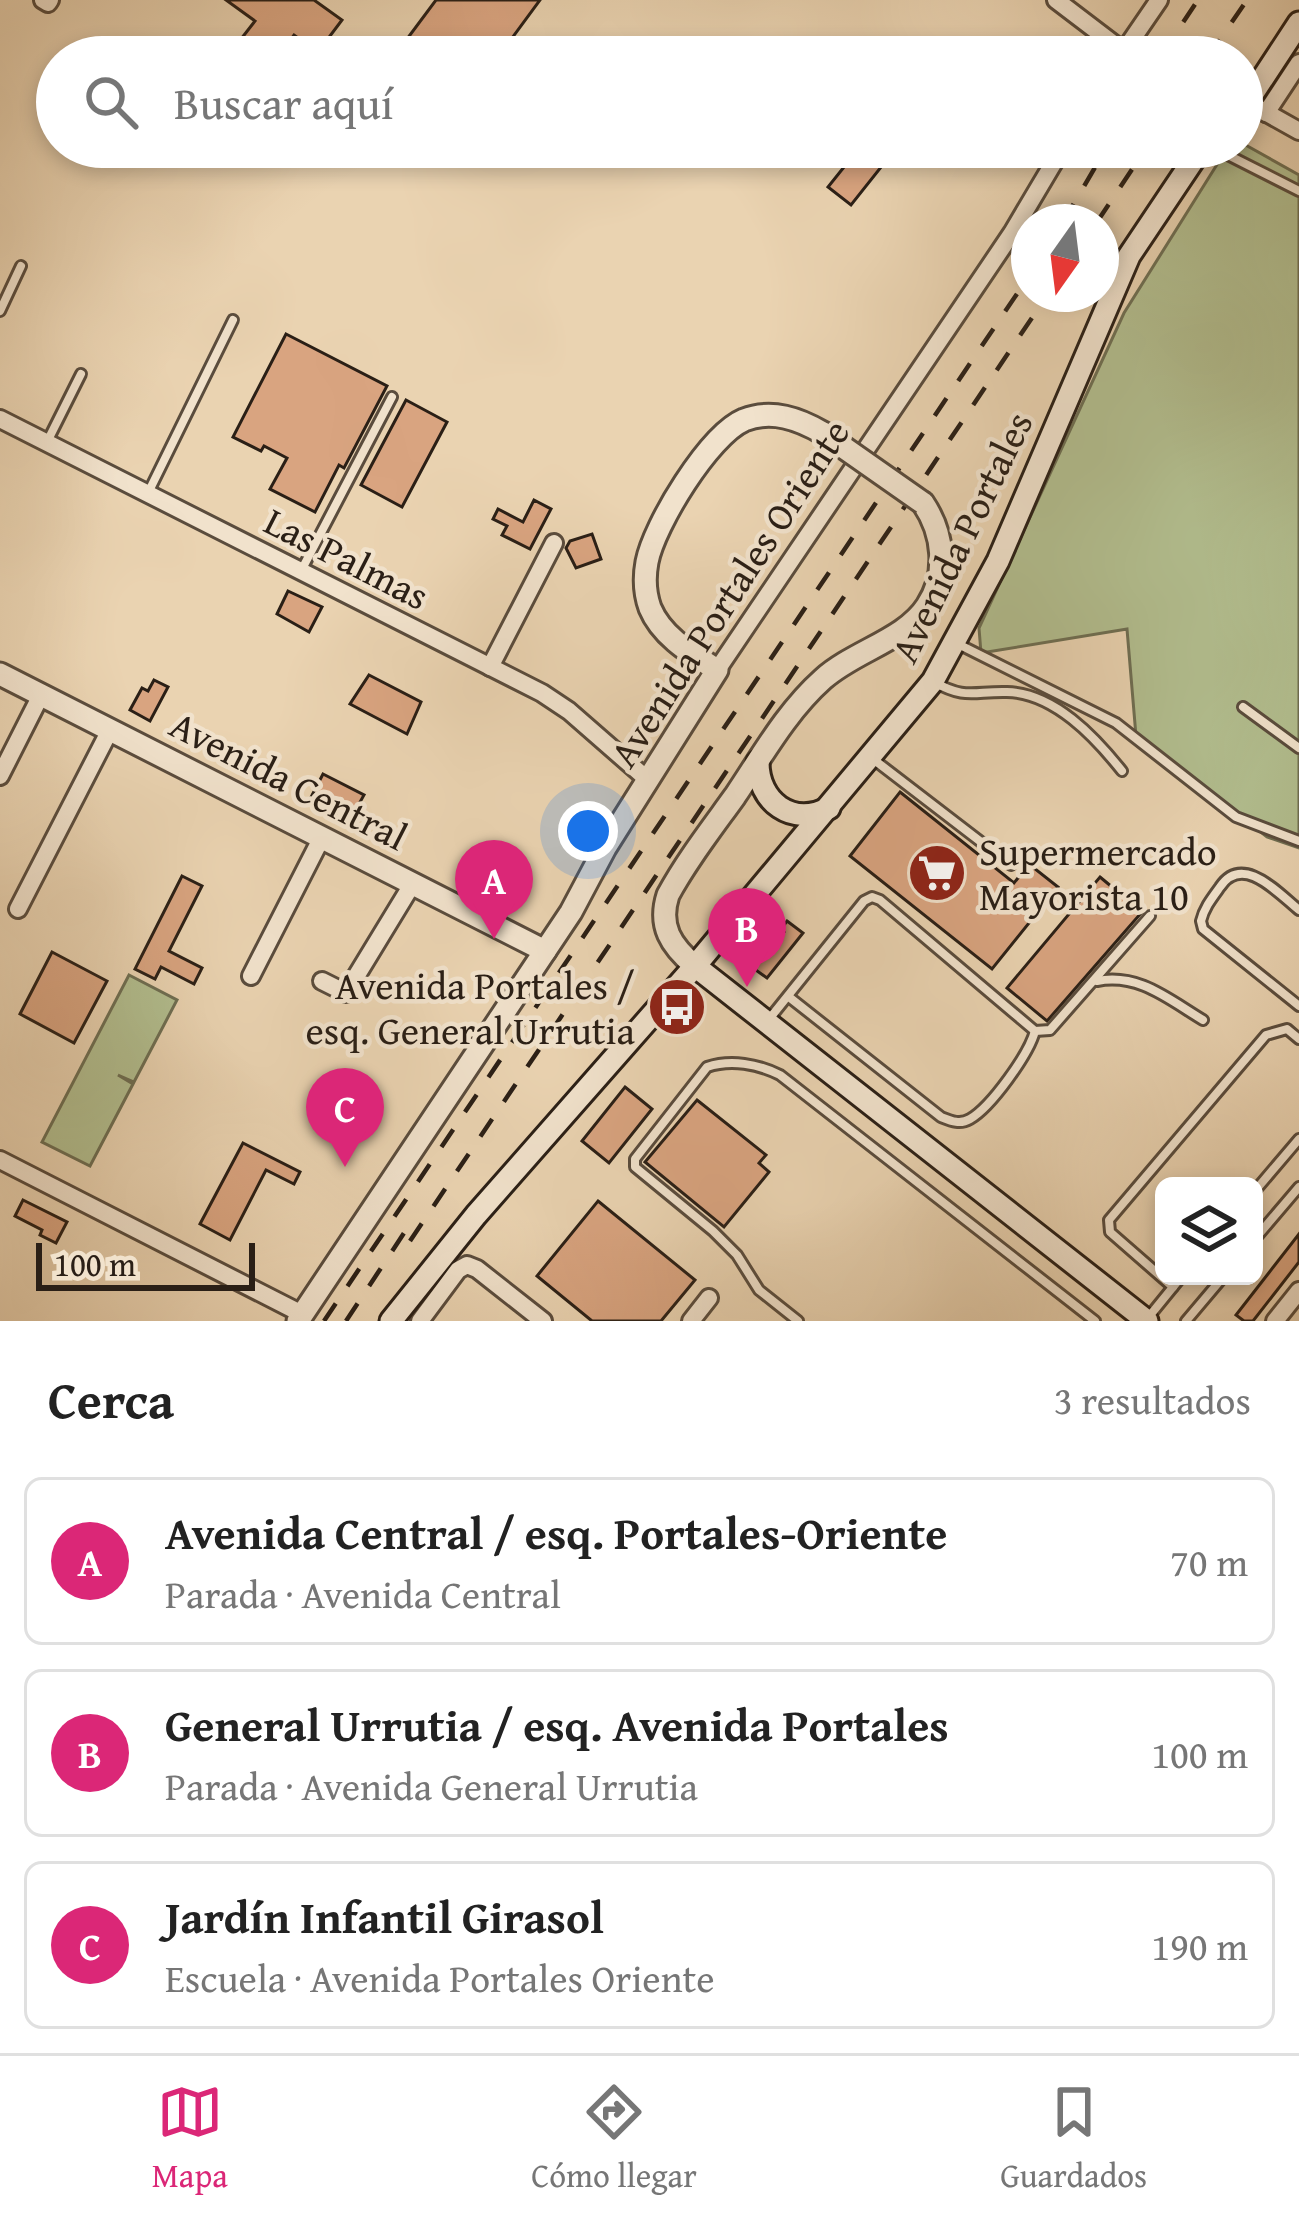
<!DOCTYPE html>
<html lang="es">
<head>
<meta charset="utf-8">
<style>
  :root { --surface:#fff; --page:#f6f6f6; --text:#222; --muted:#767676; --line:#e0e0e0; --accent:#db2777 }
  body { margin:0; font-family:"Gentium Book Plus",serif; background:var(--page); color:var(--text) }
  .controls { position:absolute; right:36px; bottom:36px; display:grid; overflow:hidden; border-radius:18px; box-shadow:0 6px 18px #0003 }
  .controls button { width:108px; height:108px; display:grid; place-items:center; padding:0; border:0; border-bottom:3px solid var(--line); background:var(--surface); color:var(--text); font:60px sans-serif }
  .compass { position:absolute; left:1011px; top:204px; width:108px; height:108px; border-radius:50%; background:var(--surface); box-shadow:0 6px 18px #0003; rotate:194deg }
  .scale { position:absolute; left:36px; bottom:30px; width:219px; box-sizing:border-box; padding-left:12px; border:6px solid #2a1f16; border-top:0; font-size:33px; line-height:42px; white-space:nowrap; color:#2a1f16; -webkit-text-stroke:9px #f1e2cc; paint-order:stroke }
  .you { position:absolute; left:588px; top:831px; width:42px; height:42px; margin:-30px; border:9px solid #fff; border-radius:50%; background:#1a73e8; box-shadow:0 0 0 18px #1a73e833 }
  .badge { display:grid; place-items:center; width:78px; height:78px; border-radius:50%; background:var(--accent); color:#fff; font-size:39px; font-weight:700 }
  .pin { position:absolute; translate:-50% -99px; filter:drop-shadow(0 3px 6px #0008) }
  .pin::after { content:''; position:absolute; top:63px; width:42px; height:36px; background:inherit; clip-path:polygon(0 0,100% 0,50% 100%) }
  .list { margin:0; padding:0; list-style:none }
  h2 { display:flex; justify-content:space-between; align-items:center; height:156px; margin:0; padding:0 48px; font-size:51px }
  h2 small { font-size:39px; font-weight:400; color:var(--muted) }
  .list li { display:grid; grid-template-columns:78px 1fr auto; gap:36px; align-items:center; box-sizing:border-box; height:168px; margin:0 24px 24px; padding:0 24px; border:3px solid var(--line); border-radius:18px }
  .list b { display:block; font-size:45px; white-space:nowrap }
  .list p { margin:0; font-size:39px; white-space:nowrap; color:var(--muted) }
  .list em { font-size:39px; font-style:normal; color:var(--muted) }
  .icon { flex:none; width:66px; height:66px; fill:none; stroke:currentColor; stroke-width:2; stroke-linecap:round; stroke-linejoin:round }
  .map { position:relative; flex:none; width:1299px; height:1321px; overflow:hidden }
  .search { position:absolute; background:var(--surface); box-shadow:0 6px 18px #0003; left:36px; right:36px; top:36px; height:132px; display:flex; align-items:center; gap:30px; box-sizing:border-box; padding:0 42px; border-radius:66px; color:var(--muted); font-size:45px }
  .sheet { height:732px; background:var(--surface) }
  nav { display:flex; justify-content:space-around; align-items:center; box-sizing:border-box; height:168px; border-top:3px solid var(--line); background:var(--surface); font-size:33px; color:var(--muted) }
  nav a { display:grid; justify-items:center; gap:6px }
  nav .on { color:var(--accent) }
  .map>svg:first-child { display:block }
  .green { fill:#b2be8f; stroke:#6e6e52; stroke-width:3 }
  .building { fill:#d9a480; stroke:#2a1f16; stroke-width:3 }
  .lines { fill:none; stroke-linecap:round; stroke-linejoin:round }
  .service-casing { stroke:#5a4c3d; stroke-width:14 }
  .minor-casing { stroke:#5a4c3d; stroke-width:22 }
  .tertiary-casing { stroke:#5a4c3d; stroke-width:27 }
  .secondary-casing { stroke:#2a1f16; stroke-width:27 }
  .service { stroke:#f1e2cc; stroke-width:8 }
  .minor { stroke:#f1e2cc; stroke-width:16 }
  .tertiary { stroke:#f1e2cc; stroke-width:21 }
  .secondary { stroke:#f1e2cc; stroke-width:21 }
  .rail { stroke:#2a1f16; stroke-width:4.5; stroke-dasharray:21 21; stroke-linecap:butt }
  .tertiary-bridge-casing { stroke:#5a4c3d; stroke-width:27; stroke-linecap:butt }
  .tertiary-bridge { stroke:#f1e2cc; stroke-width:21 }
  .labels { text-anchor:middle; stroke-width:9; stroke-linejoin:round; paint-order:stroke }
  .street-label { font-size:39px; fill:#2a1f16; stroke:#f1e2cc }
  .poi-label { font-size:39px; fill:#2a1f16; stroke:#f1e2cc; text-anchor:start }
</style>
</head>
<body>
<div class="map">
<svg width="1299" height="1321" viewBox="0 0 1299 1321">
  <rect width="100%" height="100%" fill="#ead3b1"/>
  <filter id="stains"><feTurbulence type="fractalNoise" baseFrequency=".00167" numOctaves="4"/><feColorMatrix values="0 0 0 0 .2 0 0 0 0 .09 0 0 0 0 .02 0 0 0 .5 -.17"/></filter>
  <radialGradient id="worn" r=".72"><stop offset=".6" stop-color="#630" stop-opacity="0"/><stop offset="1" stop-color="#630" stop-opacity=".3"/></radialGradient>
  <g class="green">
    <polygon points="1242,143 1299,175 1299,848 1267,837 1136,736 1127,629 981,653 979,628 1124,313 1228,147 1242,147"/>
    <polygon points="129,975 177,1000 134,1082 118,1075 133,1084 90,1166 42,1142"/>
  </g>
  <g class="building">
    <polygon points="226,0 314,0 342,20 318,52 294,35 278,57 265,57 241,39 255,21"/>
    <polygon points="436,0 540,0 498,57 414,57 401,47"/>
    <polygon points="860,147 897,147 851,205 828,187"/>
    <polygon points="286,334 387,386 344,468 339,465 315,512 270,489 287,458 264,446 261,451 233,437"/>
    <polygon points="406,400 447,422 402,507 361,485"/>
    <polygon points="534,500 551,509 530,549 502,535 507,526 493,519 498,509 523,522"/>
    <polygon points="592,534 601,559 576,568 566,548 570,541"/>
    <polygon points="288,591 322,607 309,632 277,614"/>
    <polygon points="369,675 421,702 407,734 350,704"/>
    <polygon points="154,680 168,687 150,721 130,710 142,688 148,691"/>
    <polygon points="323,774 364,795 349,822 309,801"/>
    <polygon points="900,792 1014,883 1029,864 1058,887 992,969 850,856"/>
    <polygon points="182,876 202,886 169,951 202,968 194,984 161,967 155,979 135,969"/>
    <polygon points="1100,877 1142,912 1047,1021 1007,988"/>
    <polygon points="787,921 803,933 767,978 753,968 784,932 781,929"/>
    <polygon points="52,952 107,981 74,1043 20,1014"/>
    <polygon points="625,1087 652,1109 609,1163 582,1141"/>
    <polygon points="697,1100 766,1155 759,1163 769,1172 724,1227 645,1162"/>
    <polygon points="243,1143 300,1172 294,1184 266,1170 230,1240 200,1224"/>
    <polygon points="23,1200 67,1222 56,1243 40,1235 42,1230 15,1216"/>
    <polygon points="598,1201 695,1280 661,1321 592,1321 537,1276"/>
    <polygon points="1299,1234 1299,1262 1253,1321 1244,1321 1236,1315"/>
  </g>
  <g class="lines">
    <g class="service-casing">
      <g id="service">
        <polyline points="1216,149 1299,191"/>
        <polyline points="0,311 21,266"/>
        <polyline points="47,442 81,374"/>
        <polyline points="149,491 233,320"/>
        <polyline points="301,571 392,397"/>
        <polyline points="958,644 1116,723 1236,817 1299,841"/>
        <path d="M934,682C966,700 974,691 1007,692C1054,693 1095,737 1122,771"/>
        <polyline points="1243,707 1299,748"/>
        <polyline points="873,759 1011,865"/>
        <path d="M1299,910C1278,893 1243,853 1220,887C1212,898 1204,908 1201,921L1203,929L1299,1006"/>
        <path d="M1097,981C1139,973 1168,999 1203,1020"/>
        <path d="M789,997L941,1117C951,1121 960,1125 970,1119C991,1107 1029,1054 1035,1031"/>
        <polyline points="770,1018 864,901 872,897 880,900 1035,1031"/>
        <polyline points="1035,1031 1050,1030 1150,916"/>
        <polyline points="1254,1192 1299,1139"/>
        <polyline points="1254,1240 1299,1187"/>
        <polyline points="1173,1287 1110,1232 1109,1220 1266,1035 1287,1029 1299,1039"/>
        <polyline points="1147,1319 1182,1276"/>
        <path d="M798,1321L759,1290L737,1255L713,1231L635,1167V1159L707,1067C731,1059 758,1064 780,1075L1095,1321"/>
        <polyline points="1186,1321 1224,1276"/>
      </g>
    </g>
    <g class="minor-casing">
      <g id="minor">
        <polyline points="43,0 48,3 50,0"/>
        <polyline points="1056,0 1123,51"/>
        <polyline points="1120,57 1159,0"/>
        <polyline points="1242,99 1299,131"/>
        <polyline points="1266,113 1299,63"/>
        <polyline points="0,419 542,693 569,711 648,780"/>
        <polyline points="490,667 554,543"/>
        <polyline points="717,670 1012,233 1063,147"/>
        <polyline points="0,776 41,695"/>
        <polyline points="18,909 110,730"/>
        <polyline points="251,976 322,837"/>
        <polyline points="322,981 346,993 413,883"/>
        <polyline points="0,1160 302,1314"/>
        <polyline points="420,1321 458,1270 467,1265 477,1269 543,1321"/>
        <polyline points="691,1321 709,1298"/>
        <polyline points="1275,1321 1299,1291"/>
      </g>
    </g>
    <g class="tertiary-casing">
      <g id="tertiary">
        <polyline points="0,674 545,951"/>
        <path d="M695,966C671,946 658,926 668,895C687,860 712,828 735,796C762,756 786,712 823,679C854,651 905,640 927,606C948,574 944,534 923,503"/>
        <path d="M298,1321L571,912L605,848L717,670C692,654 662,637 650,608C645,594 644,578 647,562C654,525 709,435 744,420C772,409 799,419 823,433"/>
      </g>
    </g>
    <g class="secondary-casing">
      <g id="secondary">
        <polyline points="1242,110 1299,23"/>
        <path d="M758,762C758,802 792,827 829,808"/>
        <polyline points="695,966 1147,1321"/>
        <polyline points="391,1321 476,1215 695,966 933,681 998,561 1129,256 1202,147"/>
      </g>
    </g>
    <use href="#service" class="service"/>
    <use href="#minor" class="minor"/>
    <use href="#tertiary" class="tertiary"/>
    <use href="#secondary" class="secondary"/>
    <g class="rail">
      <polyline points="1160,57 1198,0"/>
      <polyline points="1208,57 1247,0"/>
      <polyline points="1063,222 1107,147"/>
      <polyline points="1097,222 1147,147"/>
      <polyline points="410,1241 1048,294"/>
      <polyline points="324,1321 1029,276"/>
      <polyline points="346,1321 410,1224"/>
    </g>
    <g class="tertiary-bridge-casing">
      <polyline id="tertiary-bridge" points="823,433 923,503"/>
    </g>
    <use href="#tertiary-bridge" class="tertiary-bridge"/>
  </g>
  <defs>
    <g id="supermarket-disc" transform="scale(3)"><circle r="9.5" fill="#8f2418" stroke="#f1e2cc"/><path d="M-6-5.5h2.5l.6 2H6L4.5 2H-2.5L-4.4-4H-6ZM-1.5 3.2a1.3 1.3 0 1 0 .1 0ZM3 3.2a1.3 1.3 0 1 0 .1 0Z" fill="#fff"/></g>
    <g id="bus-disc" transform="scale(3)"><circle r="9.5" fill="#8f2418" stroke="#f1e2cc"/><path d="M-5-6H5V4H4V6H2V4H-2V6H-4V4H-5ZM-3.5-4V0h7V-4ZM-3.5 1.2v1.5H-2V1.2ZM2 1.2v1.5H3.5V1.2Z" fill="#fff"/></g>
  </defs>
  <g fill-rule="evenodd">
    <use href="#supermarket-disc" x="937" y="873"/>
    <use href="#bus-disc" x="677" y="1007"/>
  </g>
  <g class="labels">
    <g class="street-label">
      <text transform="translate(961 537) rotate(-64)" y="14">Avenida Portales</text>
      <text transform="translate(347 558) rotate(27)" y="14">Las Palmas</text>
      <text transform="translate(729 593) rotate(-57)" y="14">Avenida Portales Oriente</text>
      <text transform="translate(289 780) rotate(27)" y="14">Avenida Central</text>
    </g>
    <g class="poi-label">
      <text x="979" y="865">Supermercado<tspan x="979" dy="45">Mayorista 10</tspan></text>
      <text x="635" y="999" text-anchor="end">Avenida Portales /<tspan x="635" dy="45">esq. General Urrutia</tspan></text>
    </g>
  </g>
  <rect width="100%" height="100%" filter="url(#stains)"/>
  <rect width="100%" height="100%" fill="url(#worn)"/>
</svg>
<div class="controls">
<button><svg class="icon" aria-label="layers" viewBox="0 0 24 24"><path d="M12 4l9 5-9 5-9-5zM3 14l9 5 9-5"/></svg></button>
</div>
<svg class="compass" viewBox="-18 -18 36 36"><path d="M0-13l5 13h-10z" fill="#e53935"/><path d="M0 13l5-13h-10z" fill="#767676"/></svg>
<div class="scale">100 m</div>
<div class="you"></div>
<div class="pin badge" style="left:494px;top:939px">A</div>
<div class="pin badge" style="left:747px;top:987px">B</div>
<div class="pin badge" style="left:345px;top:1167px">C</div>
<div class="search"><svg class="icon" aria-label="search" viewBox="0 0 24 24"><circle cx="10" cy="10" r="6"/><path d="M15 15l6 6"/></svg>Buscar aquí</div>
</div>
<section class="sheet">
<h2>Cerca<small>3 resultados</small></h2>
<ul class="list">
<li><span class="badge">A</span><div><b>Avenida Central / esq. Portales-Oriente</b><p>Parada · Avenida Central</p></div><em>70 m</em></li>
<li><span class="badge">B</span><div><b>General Urrutia / esq. Avenida Portales</b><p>Parada · Avenida General Urrutia</p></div><em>100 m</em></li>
<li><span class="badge">C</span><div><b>Jardín Infantil Girasol</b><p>Escuela · Avenida Portales Oriente</p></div><em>190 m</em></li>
</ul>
</section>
<nav>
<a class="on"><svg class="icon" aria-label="map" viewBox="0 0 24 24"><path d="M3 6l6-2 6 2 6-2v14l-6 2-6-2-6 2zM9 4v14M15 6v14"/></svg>Mapa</a>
<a><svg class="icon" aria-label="directions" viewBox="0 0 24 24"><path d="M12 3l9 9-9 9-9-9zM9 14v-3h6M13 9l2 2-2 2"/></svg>Cómo llegar</a>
<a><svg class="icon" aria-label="saved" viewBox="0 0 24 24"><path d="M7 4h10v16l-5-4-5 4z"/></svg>Guardados</a>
</nav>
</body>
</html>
